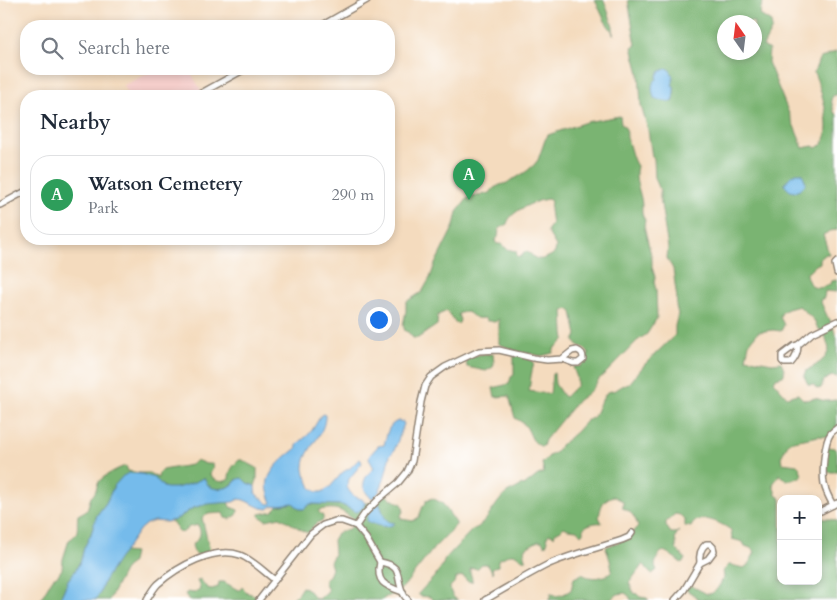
<!DOCTYPE html>
<html lang="en">
<head>
<meta charset="utf-8">
<style>
  :root { --surface:#fff; --page:#f6f6f7; --text:#1f2937; --muted:#747a83; --line:#e0e1e3; --accent:#2563eb }
  body { margin:0; font-family:Cardo,serif; background:var(--page); color:var(--text) }
  .controls { position:absolute; right:15px; bottom:15px; display:grid; overflow:hidden; border-radius:10px; box-shadow:0 2px 8px #0003 }
  .controls button { width:45px; height:45px; display:grid; place-items:center; padding:0; border:0; border-bottom:1px solid var(--line); background:var(--surface); color:var(--text); font:25px sans-serif }
  .compass { position:absolute; left:717px; top:15px; width:45px; height:45px; border-radius:50%; background:var(--surface); box-shadow:0 2px 8px #0003; rotate:346deg }
  .you { position:absolute; left:378px; top:319px; width:18px; height:18px; margin:-12px; border:4px solid #fff; border-radius:50%; background:#1a73e8; box-shadow:0 0 0 8px #1a73e833 }
  .badge { display:grid; place-items:center; width:32px; height:32px; border-radius:50%; background:var(--accent); color:#fff; font-size:16px; font-weight:700 }
  .pin { position:absolute; translate:-50% -41px; filter:drop-shadow(0 1px 2px #0008) }
  .pin::after { content:''; position:absolute; top:26px; width:18px; height:15px; background:inherit; clip-path:polygon(0 0,100% 0,50% 100%) }
  .list { margin:0; padding:0; list-style:none }
  h2 { display:flex; justify-content:space-between; align-items:center; height:65px; margin:0; padding:0 20px; font-size:21px }
  h2 small { font-size:16px; font-weight:400; color:var(--muted) }
  .list li { display:grid; grid-template-columns:32px 1fr auto; gap:15px; align-items:center; box-sizing:border-box; height:80px; margin:0 10px 10px; padding:0 10px; border:1px solid var(--line); border-radius:20px }
  .list b { display:block; font-size:19px; white-space:nowrap }
  .list p { margin:0; font-size:16px; white-space:nowrap; color:var(--muted) }
  .list em { font-size:16px; font-style:normal; color:var(--muted) }
  .icon { flex:none; width:28px; height:28px; fill:none; stroke:currentColor; stroke-width:2; stroke-linecap:round; stroke-linejoin:round }
  .map { position:relative; flex:none; width:837px; height:600px; overflow:hidden }
  .search { position:absolute; background:var(--surface); box-shadow:0 2px 8px #0003; left:20px; top:20px; width:375px; height:55px; display:flex; align-items:center; gap:12px; box-sizing:border-box; padding:0 18px; border-radius:20px; color:var(--muted); font-size:19px }
  .panel { position:absolute; background:var(--surface); box-shadow:0 2px 8px #0003; left:20px; top:90px; width:375px; height:155px; border-radius:20px }
  .map>svg:first-child { display:block }
  .built { fill:#f7d0cd }
  .forest { fill:#7ab472; stroke:#52704e; fill-rule:evenodd }
  .water { fill:#74bbeb; stroke:#50738b }
  .lines { fill:none; stroke-linecap:round; stroke-linejoin:round }
  .minor-casing { stroke:#908374; stroke-width:8 }
  .minor { stroke:#fff; stroke-width:5 }
</style>
</head>
<body>
<div class="map">
<svg width="837" height="600" viewBox="0 0 837 600">
  <rect width="100%" height="100%" fill="#fff"/>
  <filter id="ink" filterUnits="userSpaceOnUse"><feTurbulence type="fractalNoise" baseFrequency=".02" numOctaves="2"/><feDisplacementMap in="SourceGraphic" scale="10" xChannelSelector="R" yChannelSelector="G"/><feConvolveMatrix kernelMatrix="1 2 1 2 8 2 1 2 1" color-interpolation-filters="sRGB"/></filter>
  <filter id="wash" filterUnits="userSpaceOnUse"><feTurbulence type="fractalNoise" baseFrequency=".0096" numOctaves="4" result="noise"/><feDisplacementMap in="SourceGraphic" scale="20" xChannelSelector="R" yChannelSelector="G"/><feGaussianBlur stdDeviation="1.12" result="paint"/><feColorMatrix in="noise" values="0 0 0 0 0 0 0 0 0 0 0 0 0 0 0 0 0 1.4 0 .05"/><feComposite in="paint" operator="in"/></filter>
  <g filter="url(#wash)">
    <rect width="100%" height="100%" fill="#f4dbbe"/>
    <polygon class="built" points="157,69 189,69 202,92 195,96 128,96 124,87 124,85"/>
    <g class="forest">
      <polygon points="595,0 604,0 613,26 613,35 612,31 605,21"/>
      <path d="M628,0H764L761,7L760,15L771,22L772,29L763,46L769,50L768,62L803,148L813,146L816,148C837,142 823,92 814,73L819,59L837,51V95H834L831,99L834,112L837,115V230L830,231L823,235L829,254H826L820,259V263C814,265 812,270 806,274C809,289 817,291 830,284L831,281L837,280V292L825,291L824,298L820,300L828,318H829L830,320L837,338V377L832,376L824,380L821,388L817,389L814,385L808,384L804,376L805,372C815,364 825,363 829,349L826,338L820,329H818L814,320L799,306L788,309L782,312L780,317L784,325L781,331L773,330L758,332L749,344L746,358L772,363L781,362C783,366 786,372 783,376L776,378L774,382L787,397L798,394L803,399L806,400L815,398L825,401L837,400V428L829,437L819,436L789,442L781,457L782,463L797,465L800,468L802,476C792,480 788,484 780,474L773,484L776,495L781,499V581H818V519C825,519 830,518 837,521V600H698L694,595L685,589L688,584L707,594C716,595 720,584 724,577L723,571L730,564C734,566 739,567 744,568L749,564L755,552L753,549L745,546L743,542L732,539L731,530C721,523 698,511 691,527L685,526V520L680,515L675,514L666,522V526L671,533H676L679,531C672,539 677,540 676,548L685,559L684,561L681,563C678,560 675,558 672,556C664,550 661,549 657,559C655,564 654,565 657,570L652,574L650,573L646,567L643,564L629,583L634,593L637,594L640,597L647,598L649,600H631L629,596L625,593L618,594L610,600H548L551,597V593L556,596L564,594L571,590L574,578L582,574C590,580 605,578 612,572C612,564 608,555 606,547L626,539L638,526C635,517 632,512 623,508V501L613,496C602,500 601,506 599,517L602,523C596,522 587,524 583,529V533L581,535L577,530L568,529L564,527L561,530L555,533L554,537L553,535L550,534L548,535L547,537L548,541L545,546L542,541H538L526,548L524,556L526,561C522,558 518,557 514,554H510L498,560V566L494,567L492,569L493,573L487,564H482L477,569L474,568L470,569C469,574 473,577 472,582L467,581L463,576L458,577L455,579L454,583L450,587C450,592 453,598 458,600H433L430,597L420,596L418,594L434,577L442,566L445,559L472,530C488,525 494,502 507,493C512,490 517,489 521,485L524,486L538,475L544,473L542,463L549,456L556,452L561,445L576,432L586,421L594,417L599,405L607,392L616,390L622,386L629,384L645,364L675,335V326L678,314L676,306L677,299L673,269L667,258L668,248L660,198V190L655,178L654,159L652,157L648,130L641,105L639,73L632,47L636,45ZM724,22H754V52H724ZM659,72L674,86V99L673,102L662,100L657,76Z"/>
      <path d="M620,116L621,124C630,130 625,134 628,142C631,150 632,159 637,166C633,180 641,191 642,205C642,212 641,214 645,220L644,226L652,259V267L655,277L654,282L656,290L657,318L647,334L637,341L605,374L599,379L593,388L588,393L577,401L545,440L543,446L542,447C530,440 533,439 527,428C524,423 520,421 515,418L509,396L495,397L493,388L509,384L511,377L514,375V350L499,344V319C492,325 494,320 487,321L485,318C468,321 474,307 458,314L460,320L459,323L456,324L447,311L438,315L437,325L418,338H413L408,332L405,331L403,325L406,311V302L422,292L430,278L435,264L454,226L457,212L468,198L490,193L494,188L500,185L507,183L511,180L516,178L527,171L534,165L538,160L545,140L548,135L586,122ZM548,199L551,201L550,210L552,224L547,231L556,246L555,253C550,256 541,262 535,258C532,256 531,254 528,252H524L523,255L520,257L517,256L516,251C510,250 505,249 502,244H497L495,241L498,237L499,229L507,224C509,212 536,200 548,199ZM568,309L572,312L577,335L574,341C578,347 585,347 589,354L581,366L573,367L577,378V385L565,397L563,396L555,384L554,373L552,374L550,394L529,391L531,376L534,362L527,357L529,355L528,353L541,356L553,353L555,347L558,346L565,339C563,330 564,321 563,311Z"/>
      <polygon points="483,354 493,354 494,363 493,367 486,371 467,367 466,360 473,356"/>
      <polygon points="827,447 835,448 837,453 837,471 835,472 824,472"/>
      <path d="M196,460L206,464H212L213,466L210,475C215,481 222,484 229,479C229,470 233,466 239,460H242L257,468V480L255,486L237,479C232,487 217,494 208,485C206,483 205,480 204,478C195,482 174,492 165,488C163,487 161,484 159,482L114,486L106,503L97,515L91,534L84,548L81,560L75,571L68,580L63,592L59,600H40L53,578L58,575L62,569L63,559L69,540C81,533 76,527 78,515L87,510L91,497C96,493 96,489 98,483C101,477 120,467 126,466L128,471L140,473H149L158,478L159,473L162,470L191,465Z"/>
      <path d="M385,494L391,499L402,504L404,510L401,515V519L413,521L419,517L423,506L426,503V500L427,501L432,498L442,503L456,523V525L434,548L404,586L398,592L386,597L382,600H291L298,593L302,587L306,588L315,598L319,599L328,591L325,583V579L329,576L332,569L330,562L334,554L333,540L337,533L351,528L354,520C340,509 337,507 319,510L318,511L323,516V520L314,525L309,532L307,533L280,517L266,520L259,516L260,514L269,512L273,511L278,506L293,503L300,509H304L310,504L342,505L349,507L355,511L365,505V503H373Z"/>
      <path d="M228,502L230,507L238,510L237,515L230,519L225,518L223,513L207,514L202,518L210,551L198,555L194,552L192,545C199,538 203,535 198,525L189,527L182,533L179,532L171,521C179,519 185,513 192,509C202,502 216,503 228,502Z"/>
      <path d="M124,552L134,553L132,562L124,571L109,600H95C100,594 101,589 104,582C106,573 117,559 124,552Z"/>
      <polygon points="200,579 207,588 212,589 218,587 219,582 224,582 238,590 240,590 242,587 248,593 261,597 258,600 189,600 185,594 188,592 193,593 199,591 200,587 197,581"/>
    </g>
    <g class="water">
      <path d="M668,68C672,72 675,79 672,85L674,86V99L673,102C667,101 659,101 654,98C652,91 650,83 657,79V76L659,72Z"/>
      <path d="M796,173H802L806,183C799,193 791,196 784,184L790,177Z"/>
      <path d="M323,414L325,415C326,435 305,448 304,466C303,473 309,481 311,488L317,492H322L330,487L343,472L350,468L359,459L361,460L362,463L349,479L347,487C351,495 354,497 362,499L365,503L363,508L359,511L356,512L342,505L312,504H310L304,509H300L293,503L272,506L268,509L261,508L244,500L239,499L233,502L207,504L193,508L175,520L166,522L154,521L146,524L140,529L124,552L119,558L104,581L100,593L95,600H59L63,592L68,580L75,571L81,560L84,548L91,534L97,515L106,503L114,486L123,476L129,473L142,474L154,478L159,482L163,487L167,488H176L190,484L204,478C206,480 206,483 208,485C214,491 226,489 232,485C236,482 236,479 242,478L247,483L255,486C255,497 257,494 264,500C265,501 267,503 269,504L272,503C269,495 266,489 268,480C272,467 285,457 294,450C300,445 294,449 299,443C301,440 305,438 308,435C313,430 317,422 321,415Z"/>
      <path d="M398,421L403,422L404,424L394,451L390,455L384,480L379,492L374,498L370,497C359,486 364,477 374,468L369,459L370,455L378,446L384,445C387,435 387,425 398,421Z"/>
      <path d="M379,503C384,512 383,523 395,523C388,530 375,525 367,521C367,514 372,505 379,503Z"/>
    </g>
  </g>
  <g filter="url(#ink)">
    <g class="lines">
      <g class="minor-casing">
        <g id="minor">
          <polyline points="321,26 367,0"/>
          <polyline points="196,96 245,69"/>
          <polyline points="0,205 26,191"/>
          <polyline points="837,262 835,264 837,273"/>
          <path d="M798,345C798,352 796,358 791,363H784L782,361V355L794,346Z"/>
          <polyline points="798,345 812,333 837,321"/>
          <path d="M833,505C829,498 826,492 824,484C822,472 824,442 831,433C832,432 836,429 837,428"/>
          <polyline points="818,510 821,511 837,503"/>
          <path d="M356,526L365,513L380,498L398,483L407,472L412,461L421,402L425,386L431,377L445,367L479,351L499,350L533,358L547,360L562,359L573,363H578L583,359C583,354 582,352 577,350L572,351L562,359"/>
          <path d="M706,544H710L713,547L714,551L708,559L700,563C699,556 700,549 706,544Z"/>
          <path d="M380,562C404,566 395,577 403,593C404,596 406,598 408,600"/>
          <path d="M147,600C150,595 154,588 158,584C177,567 214,546 240,555C253,560 264,572 275,580"/>
          <path d="M259,600L311,534L323,525L335,521H342L356,526L366,538L380,562C375,583 386,586 403,592"/>
          <path d="M485,600C506,588 527,575 549,564C572,554 598,548 622,540L629,537L632,533"/>
          <polyline points="675,600 684,590 700,563"/>
        </g>
      </g>
      <use href="#minor" class="minor"/>
    </g>
  </g>
</svg>
<div class="controls">
<button>+</button>
<button>−</button>
</div>
<svg class="compass" viewBox="-18 -18 36 36"><path d="M0-13l5 13h-10z" fill="#e53935"/><path d="M0 13l5-13h-10z" fill="#747a83"/></svg>
<div class="you"></div>
<div class="pin badge" style="left:469px;top:200px;background:#2e9e5b">A</div>
<div class="search"><svg class="icon" aria-label="search" viewBox="0 0 24 24"><circle cx="10" cy="10" r="6"/><path d="M15 15l6 6"/></svg>Search here</div>
<section class="panel">
<h2>Nearby<small></small></h2>
<ul class="list">
<li><span class="badge" style="background:#2e9e5b">A</span><div><b>Watson Cemetery</b><p>Park</p></div><em>290 m</em></li>
</ul>
</section>
</div>
</body>
</html>
